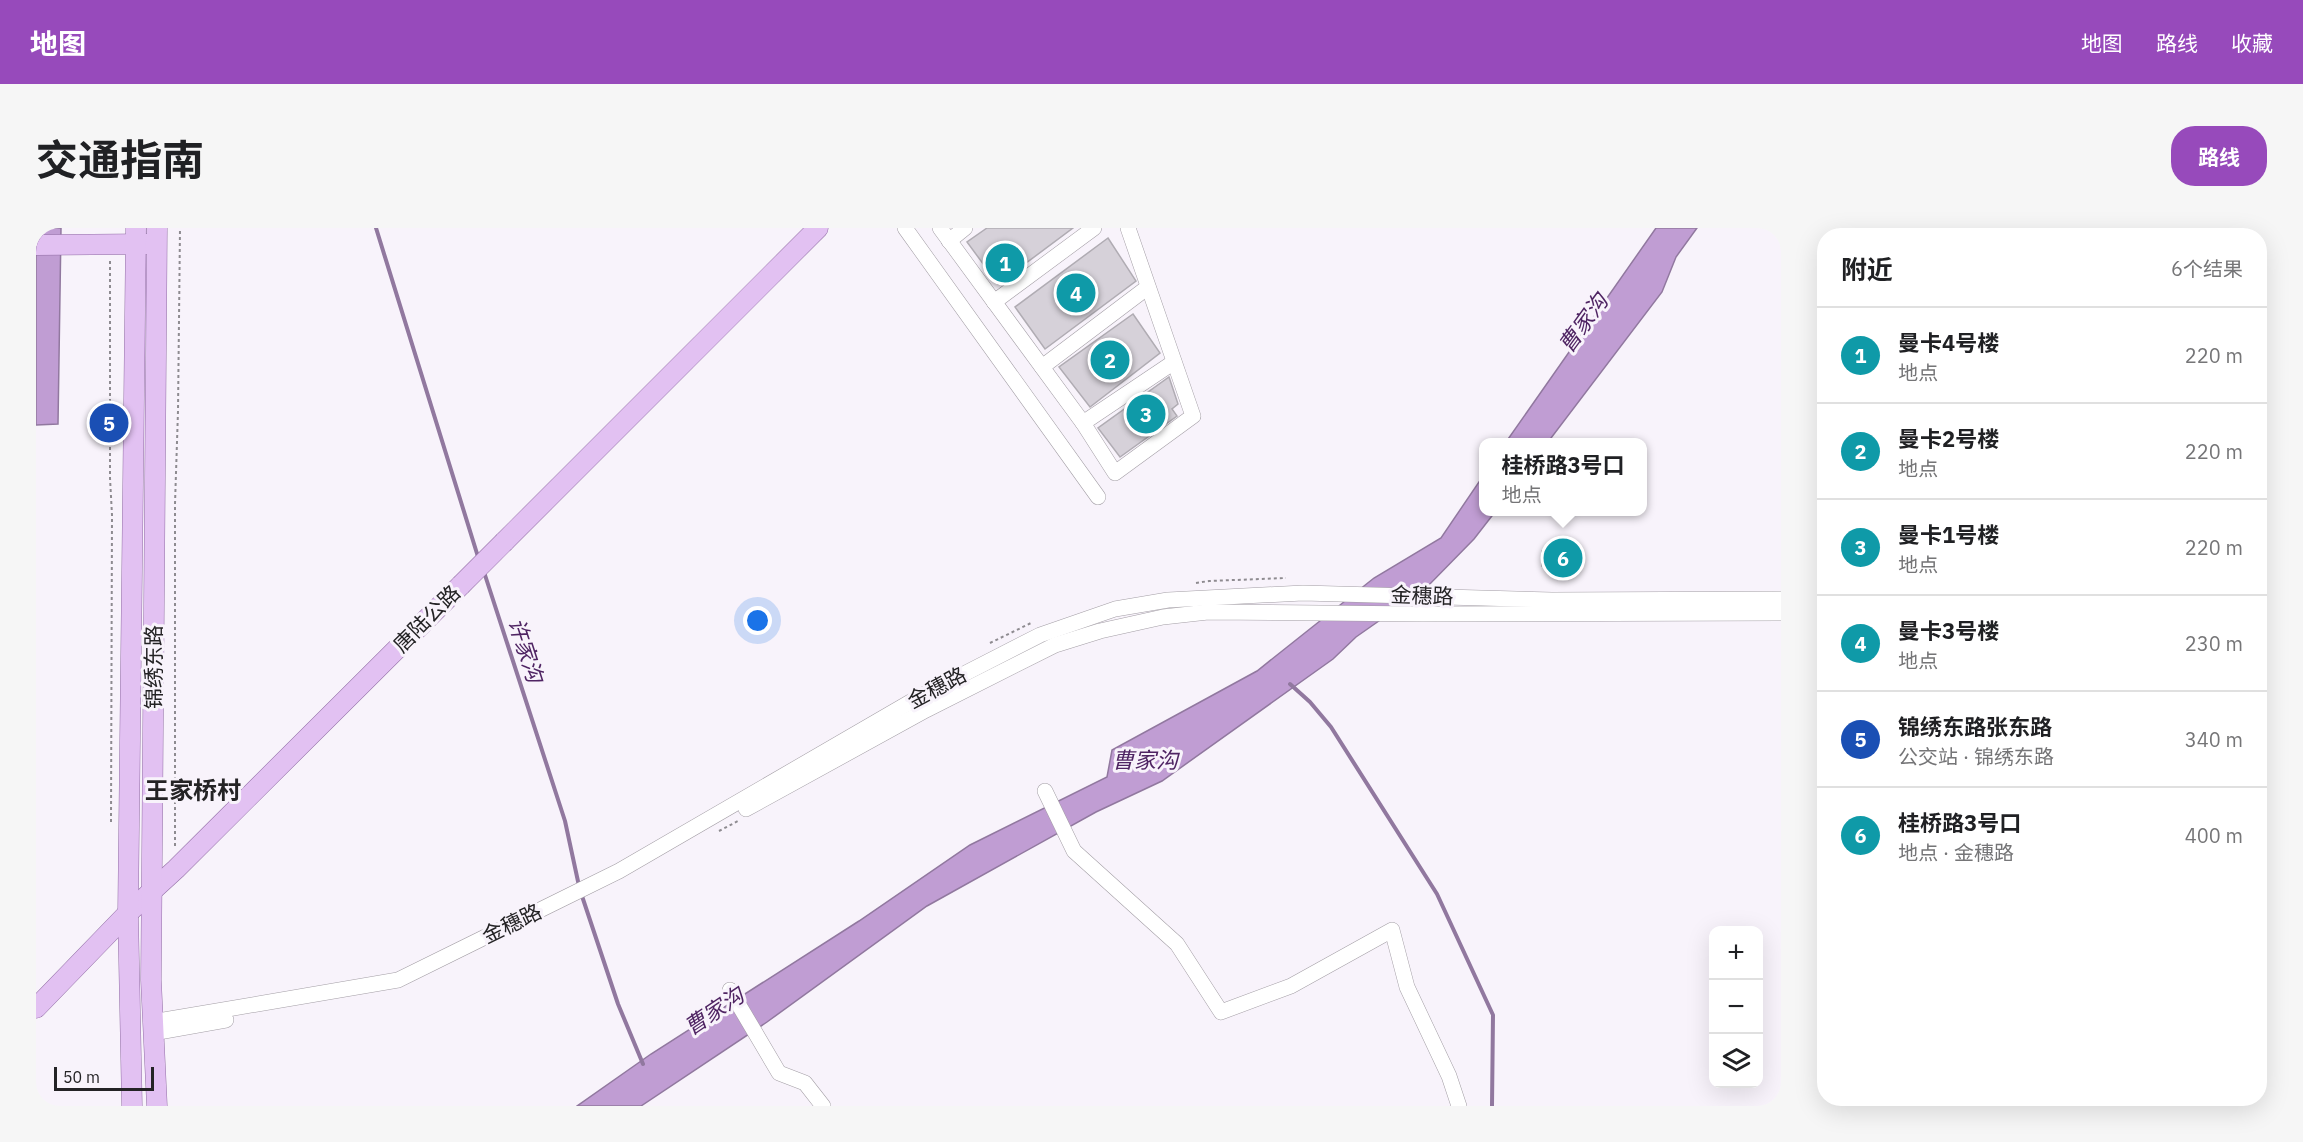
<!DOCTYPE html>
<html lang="zh">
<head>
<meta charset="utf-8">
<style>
  :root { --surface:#fff; --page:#f6f6f6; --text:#202124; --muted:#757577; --line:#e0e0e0; --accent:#974abb }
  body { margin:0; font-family:"IBM Plex Sans","Noto Sans SC",sans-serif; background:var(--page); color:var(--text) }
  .controls { position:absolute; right:18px; bottom:18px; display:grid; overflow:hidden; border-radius:12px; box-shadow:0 6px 24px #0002 }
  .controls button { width:54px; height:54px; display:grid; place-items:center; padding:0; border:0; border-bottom:2px solid var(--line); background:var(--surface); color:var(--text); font:30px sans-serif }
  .scale { position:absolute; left:18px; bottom:15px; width:100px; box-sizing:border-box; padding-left:6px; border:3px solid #242325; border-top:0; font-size:16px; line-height:21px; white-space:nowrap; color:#242325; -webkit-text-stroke:4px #f8f3fb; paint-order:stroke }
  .you { position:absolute; left:722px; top:393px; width:21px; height:21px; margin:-15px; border:4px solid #fff; border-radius:50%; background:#1a73e8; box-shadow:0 0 0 9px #1a73e833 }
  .badge { display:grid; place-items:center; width:39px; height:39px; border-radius:50%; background:var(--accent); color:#fff; font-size:20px; font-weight:700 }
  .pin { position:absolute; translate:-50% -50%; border:3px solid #fff; box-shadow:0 2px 6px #0006 }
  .popup { position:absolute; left:1443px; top:210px; width:168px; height:78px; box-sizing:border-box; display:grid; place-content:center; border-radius:12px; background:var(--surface); filter:drop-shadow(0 2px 4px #0005); font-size:20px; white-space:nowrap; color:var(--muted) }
  .popup b { font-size:22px; color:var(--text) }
  .popup::after { content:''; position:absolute; left:50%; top:100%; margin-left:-12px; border:12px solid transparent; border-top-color:var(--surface) }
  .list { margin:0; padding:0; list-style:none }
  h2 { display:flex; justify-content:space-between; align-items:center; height:78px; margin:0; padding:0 24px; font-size:26px }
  h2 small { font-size:20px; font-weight:400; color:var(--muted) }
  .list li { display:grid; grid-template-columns:39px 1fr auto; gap:18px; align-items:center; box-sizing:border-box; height:96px; padding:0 24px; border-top:2px solid var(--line) }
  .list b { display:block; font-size:22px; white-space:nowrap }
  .list p { margin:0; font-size:20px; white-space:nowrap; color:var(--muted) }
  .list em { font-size:20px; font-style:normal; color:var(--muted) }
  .icon { flex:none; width:33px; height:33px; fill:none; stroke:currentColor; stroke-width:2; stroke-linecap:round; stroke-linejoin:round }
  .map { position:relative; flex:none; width:1745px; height:878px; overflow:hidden; border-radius:24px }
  header { display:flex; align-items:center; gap:36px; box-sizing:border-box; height:84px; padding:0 30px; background:var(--accent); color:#fff }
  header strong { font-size:28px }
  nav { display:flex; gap:33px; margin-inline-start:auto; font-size:21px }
  .intro { display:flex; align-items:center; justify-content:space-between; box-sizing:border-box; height:144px; padding:0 36px }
  h1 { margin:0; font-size:42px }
  .button { padding:15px 27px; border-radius:24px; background:var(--accent); color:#fff; font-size:21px; font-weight:700 }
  main { display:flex; gap:36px; padding:0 36px }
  aside { flex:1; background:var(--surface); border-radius:24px; box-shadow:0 6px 24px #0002 }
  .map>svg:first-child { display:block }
  .water { fill:#c09dd3; stroke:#91789f; stroke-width:1.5 }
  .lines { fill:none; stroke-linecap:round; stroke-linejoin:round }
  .stream { stroke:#91789f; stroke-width:4 }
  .building { fill:#d6d1d9; stroke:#b0acb3; stroke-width:1.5 }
  .minor-casing { stroke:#a39ea5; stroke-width:16 }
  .major-casing { stroke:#926fa5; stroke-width:21 }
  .path { stroke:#8e8b90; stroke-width:2; stroke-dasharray:3 3; stroke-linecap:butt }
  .minor { stroke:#fff; stroke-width:15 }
  .major { stroke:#e2c1f2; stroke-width:20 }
  .major-bridge-casing { stroke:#926fa5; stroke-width:21; stroke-linecap:butt }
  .major-bridge { stroke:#e2c1f2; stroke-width:20 }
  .labels { text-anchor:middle; stroke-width:6; stroke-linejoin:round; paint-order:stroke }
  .street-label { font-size:21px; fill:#242325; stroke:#f8f3fb }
  .water-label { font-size:22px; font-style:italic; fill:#4f2463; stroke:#f8f3fb }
  .quarter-label { font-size:24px; font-weight:bold; fill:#242325; stroke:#f8f3fb }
</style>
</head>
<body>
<header>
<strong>地图</strong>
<nav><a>地图</a><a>路线</a><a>收藏</a></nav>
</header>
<div class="intro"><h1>交通指南</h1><a class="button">路线</a></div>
<main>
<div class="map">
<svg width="1745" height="878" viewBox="0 0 1745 878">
  <rect width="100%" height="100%" fill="#f8f3fb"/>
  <g class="water">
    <polygon points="0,0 25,0 22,196 0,197"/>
    <polygon points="1620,0 1661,0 1640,29 1626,64 1512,214 1470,214"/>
    <polygon points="1447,248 1448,284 1459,284 1438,311 1390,360 1320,409 1297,431 1126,553 1060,584 891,678 731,794 605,878 541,878 615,826 823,693 934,617 1071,549 1076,522 1221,443 1338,350 1405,310"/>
  </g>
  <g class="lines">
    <g class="stream">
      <polyline points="340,0 443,332"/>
      <polyline points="448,344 529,593 543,658"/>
      <polyline points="1254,456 1274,474 1295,499 1401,666 1457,787 1456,878"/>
      <polyline points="545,665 582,776 607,836"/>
    </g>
  </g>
  <g class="building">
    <polygon points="951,0 1037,0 962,56 931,14"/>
    <polygon points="1072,10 1100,53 1009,121 979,79"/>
    <polygon points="1097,86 1124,125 1054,179 1023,139"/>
    <polygon points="1133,149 1142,176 1136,181 1141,188 1084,229 1062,200"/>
    <rect x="1506" y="323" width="41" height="15"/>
  </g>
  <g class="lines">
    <g class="minor-casing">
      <g id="minor">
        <polyline points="869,0 1062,269"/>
        <polyline points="904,0 1047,195 1079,245 1157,188 1092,0"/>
        <polyline points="913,13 929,0"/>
        <polyline points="958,74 1058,0"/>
        <polyline points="1006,139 1112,59"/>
        <polyline points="1047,195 1138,134"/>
        <polyline points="1009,563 1038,623 1141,716 1185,784 1255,758 1356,702 1371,759 1413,848 1423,878"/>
        <polyline points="710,581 890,482 1019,417 1064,403 1127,389 1172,384 1386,386 1745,385"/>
        <polyline points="694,762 743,845 769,855 787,878"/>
        <polyline points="116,794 362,752 583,643 883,469 1004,407 1079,381 1132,372 1267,365 1516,372 1745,371"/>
        <polyline points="117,805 190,792"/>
      </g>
    </g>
    <g class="major-casing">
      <g id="major">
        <polyline points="0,17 112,16"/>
        <polyline points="468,314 782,0"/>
        <polyline points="0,780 92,685 140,641 425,357"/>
        <polyline points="96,878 92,685 100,0"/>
        <polyline points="121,878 115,752 121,0"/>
      </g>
    </g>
    <g class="path">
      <polyline points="74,33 74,250 76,287 75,594"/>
      <polyline points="1160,355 1173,353 1250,350"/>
      <polyline points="954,415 995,395"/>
      <polyline points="683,603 702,593"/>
      <polyline points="139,618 139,276 142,183 144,0"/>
    </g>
    <use href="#minor" class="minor"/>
    <use href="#major" class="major"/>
    <g class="major-bridge-casing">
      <polyline id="major-bridge" points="425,357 468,314"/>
    </g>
    <use href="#major-bridge" class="major-bridge"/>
  </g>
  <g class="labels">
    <g class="street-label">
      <text transform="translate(1386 368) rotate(2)" y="7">金穗路</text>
      <text transform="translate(391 391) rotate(-45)" y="7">唐陆公路</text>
      <text transform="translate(118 439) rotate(-90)" y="7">锦绣东路</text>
      <text transform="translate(901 460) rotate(-28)" y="7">金穗路</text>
      <text transform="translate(476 696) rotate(-26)" y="7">金穗路</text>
    </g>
    <g class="water-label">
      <text transform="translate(1547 95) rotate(-54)" y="8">曹家沟</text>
      <text transform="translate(490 422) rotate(72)" y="8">许家沟</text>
      <text x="1109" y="540">曹家沟</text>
      <text transform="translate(678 783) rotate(-34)" y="8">曹家沟</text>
    </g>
    <g class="quarter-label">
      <text x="157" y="571">王家桥村</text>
    </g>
  </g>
</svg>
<div class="controls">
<button>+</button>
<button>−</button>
<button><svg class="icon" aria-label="layers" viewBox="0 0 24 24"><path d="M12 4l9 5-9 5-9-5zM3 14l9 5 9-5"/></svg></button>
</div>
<div class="scale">50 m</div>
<div class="you"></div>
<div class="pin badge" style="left:969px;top:35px;background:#0f9aa8">1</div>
<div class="pin badge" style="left:1074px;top:132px;background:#0f9aa8">2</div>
<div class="pin badge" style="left:1110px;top:186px;background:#0f9aa8">3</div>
<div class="pin badge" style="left:1040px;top:65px;background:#0f9aa8">4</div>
<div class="pin badge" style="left:73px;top:195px;background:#1a4fb4">5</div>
<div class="pin badge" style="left:1527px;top:330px;background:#0f9aa8">6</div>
<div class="popup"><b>桂桥路3号口</b>地点</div>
</div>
<aside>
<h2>附近<small>6个结果</small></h2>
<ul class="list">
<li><span class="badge" style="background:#0f9aa8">1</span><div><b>曼卡4号楼</b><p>地点</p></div><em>220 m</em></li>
<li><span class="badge" style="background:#0f9aa8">2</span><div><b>曼卡2号楼</b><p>地点</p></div><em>220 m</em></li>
<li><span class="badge" style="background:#0f9aa8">3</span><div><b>曼卡1号楼</b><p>地点</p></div><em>220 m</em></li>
<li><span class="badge" style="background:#0f9aa8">4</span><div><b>曼卡3号楼</b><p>地点</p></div><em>230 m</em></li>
<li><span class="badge" style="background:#1a4fb4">5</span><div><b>锦绣东路张东路</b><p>公交站 · 锦绣东路</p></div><em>340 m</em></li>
<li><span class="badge" style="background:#0f9aa8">6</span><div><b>桂桥路3号口</b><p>地点 · 金穗路</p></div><em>400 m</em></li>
</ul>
</aside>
</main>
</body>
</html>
